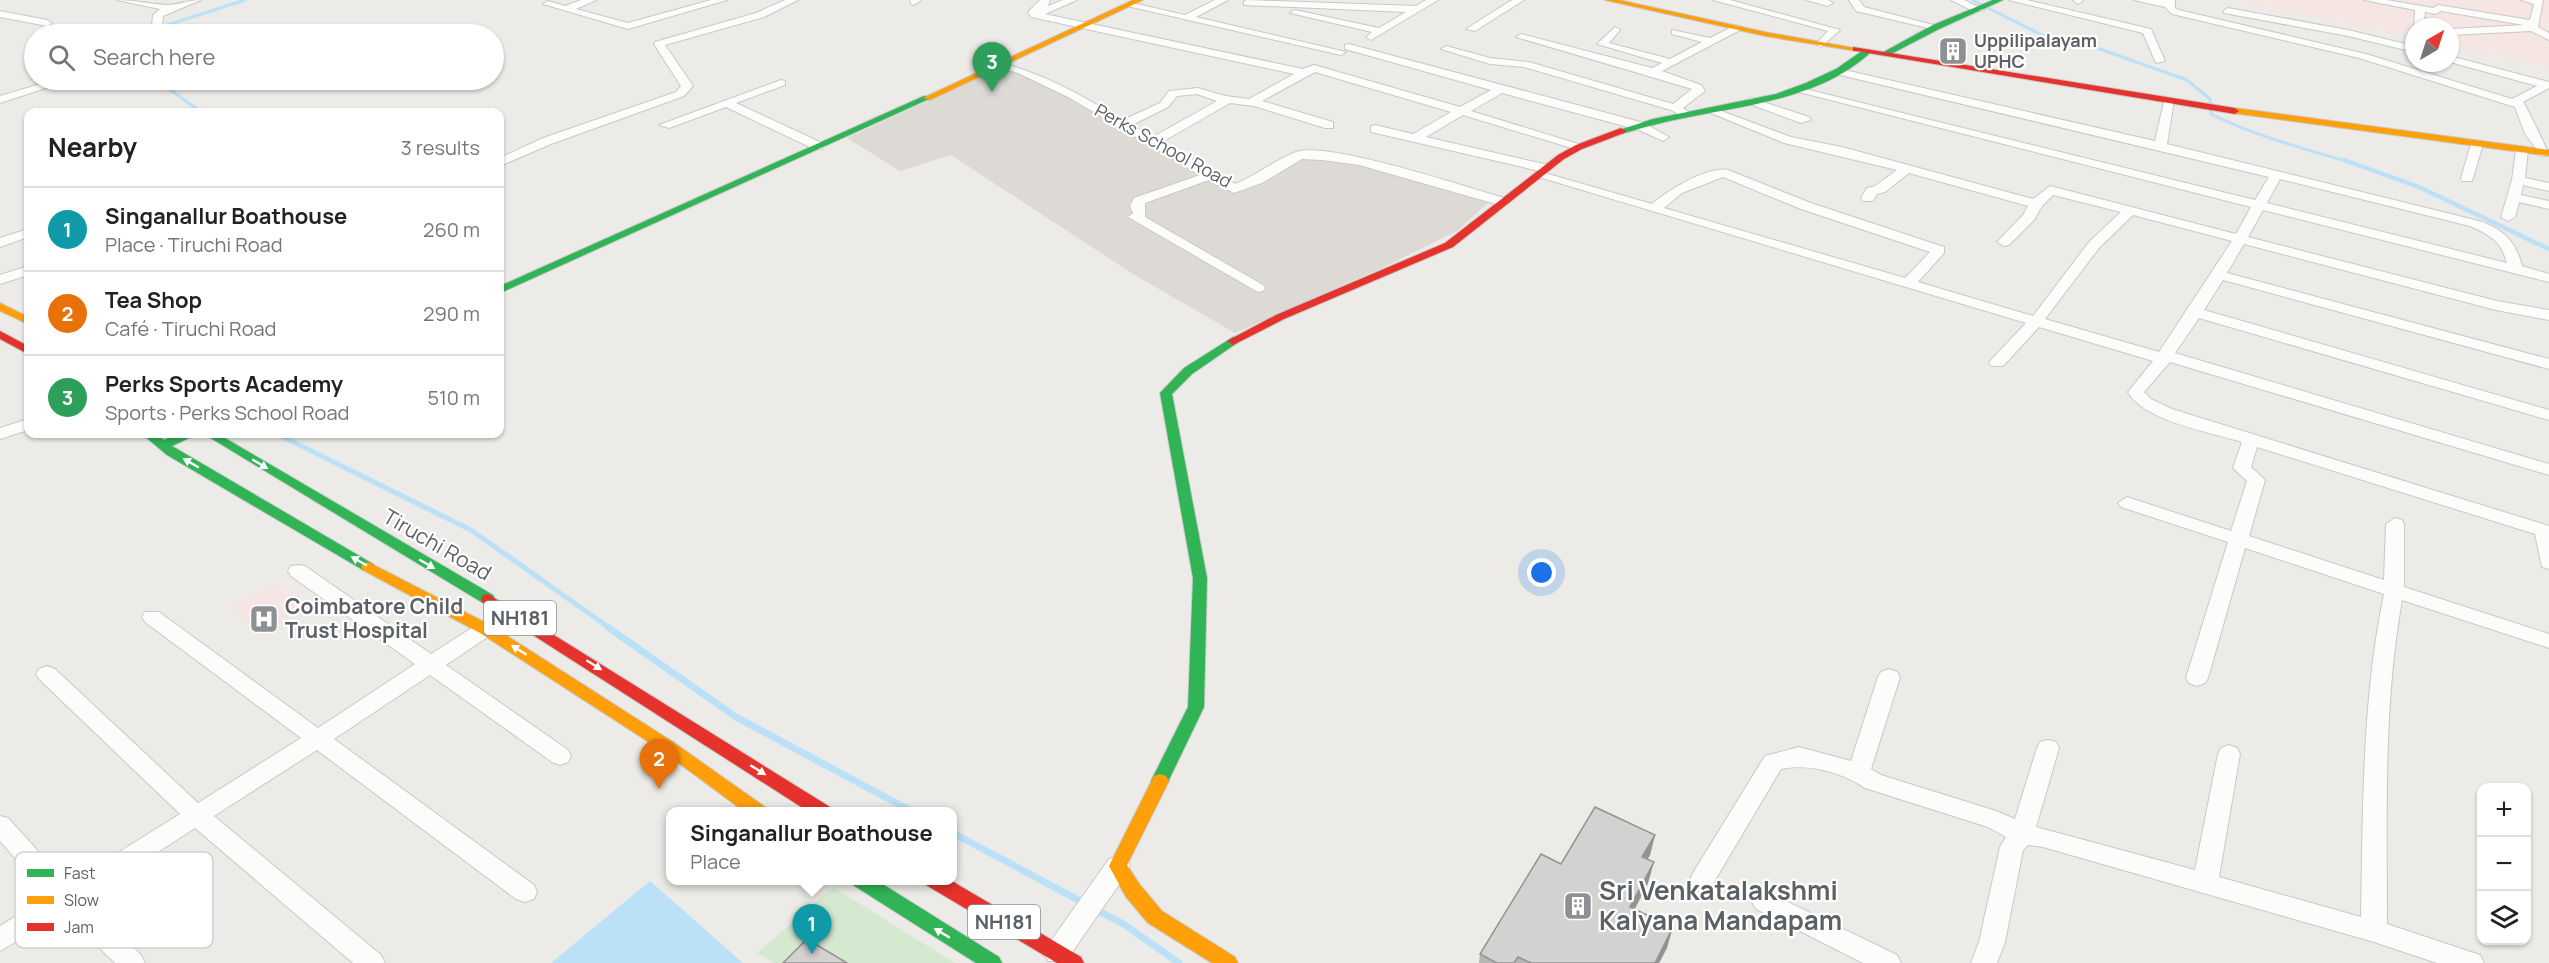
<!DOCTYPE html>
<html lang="en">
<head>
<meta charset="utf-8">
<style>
  :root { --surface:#fff; --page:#f2f2f2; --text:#222; --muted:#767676; --line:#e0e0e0; --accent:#db2777 }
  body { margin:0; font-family:Manrope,sans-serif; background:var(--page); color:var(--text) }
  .controls { position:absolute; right:18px; bottom:18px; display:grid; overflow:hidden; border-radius:12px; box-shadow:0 2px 4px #0004 }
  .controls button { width:54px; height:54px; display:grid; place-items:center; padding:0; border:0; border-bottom:2px solid var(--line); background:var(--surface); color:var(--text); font:30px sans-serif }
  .compass { position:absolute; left:2405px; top:18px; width:54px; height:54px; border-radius:50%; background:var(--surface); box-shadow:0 2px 4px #0004; rotate:39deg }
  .you { position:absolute; left:1542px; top:573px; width:21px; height:21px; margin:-15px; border:4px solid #fff; border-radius:50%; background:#1a73e8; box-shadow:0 0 0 9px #1a73e833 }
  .badge { display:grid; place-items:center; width:39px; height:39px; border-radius:50%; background:var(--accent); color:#fff; font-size:20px; font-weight:700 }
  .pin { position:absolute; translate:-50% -50px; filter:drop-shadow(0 2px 3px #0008) }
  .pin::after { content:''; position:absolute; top:32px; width:21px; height:18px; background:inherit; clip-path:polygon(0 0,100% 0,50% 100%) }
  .popup { position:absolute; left:666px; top:807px; width:291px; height:78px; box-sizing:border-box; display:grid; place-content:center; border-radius:12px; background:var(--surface); filter:drop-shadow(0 2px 4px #0005); font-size:20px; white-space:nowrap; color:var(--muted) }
  .popup b { font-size:22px; color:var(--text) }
  .popup::after { content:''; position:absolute; left:50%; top:100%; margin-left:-12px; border:12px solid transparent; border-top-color:var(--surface) }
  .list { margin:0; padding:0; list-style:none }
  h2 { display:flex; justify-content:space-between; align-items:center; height:78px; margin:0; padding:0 24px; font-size:26px }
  h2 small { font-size:20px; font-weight:400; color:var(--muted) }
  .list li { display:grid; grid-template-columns:39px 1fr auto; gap:18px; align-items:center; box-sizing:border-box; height:84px; padding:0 24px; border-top:2px solid var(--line) }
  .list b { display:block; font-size:22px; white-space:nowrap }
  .list p { margin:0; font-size:20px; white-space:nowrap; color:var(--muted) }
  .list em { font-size:20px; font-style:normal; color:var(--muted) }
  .icon { flex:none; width:33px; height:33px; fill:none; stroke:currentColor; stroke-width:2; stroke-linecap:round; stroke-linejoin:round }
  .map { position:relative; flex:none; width:2549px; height:963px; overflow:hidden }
  .search { position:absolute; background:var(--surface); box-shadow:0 2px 4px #0004; left:24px; top:24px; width:480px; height:66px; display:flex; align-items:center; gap:15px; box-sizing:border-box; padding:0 21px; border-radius:33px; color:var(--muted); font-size:22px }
  .panel { position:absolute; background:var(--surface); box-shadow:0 2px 4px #0004; left:24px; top:108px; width:480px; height:330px; border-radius:12px }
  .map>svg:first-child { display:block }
  .education { fill:#dddad5 }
  .medical { fill:#f5e6e3 }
  .green { fill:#d5e9d1 }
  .water { fill:#bae1f8 }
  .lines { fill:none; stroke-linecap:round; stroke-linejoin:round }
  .stream-far3 { stroke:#bae1f8; stroke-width:3 }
  .stream-far2 { stroke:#bae1f8; stroke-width:4.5 }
  .stream-far1 { stroke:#bae1f8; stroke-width:5 }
  .stream { stroke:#bae1f8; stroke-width:7 }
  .street-casing { stroke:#c8c8c8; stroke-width:2 }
  .fast-casing { stroke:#c9c9c9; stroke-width:2 }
  .slow-casing { stroke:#c9c9c9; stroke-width:2 }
  .jam-casing { stroke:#c9c9c9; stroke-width:2 }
  .street { fill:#fcfcfb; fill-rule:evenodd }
  .fast { fill:#30b455; fill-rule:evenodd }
  .slow { fill:#ff9f0a; fill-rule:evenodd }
  .jam { fill:#e5322d; fill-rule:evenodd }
  .wall { fill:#b5b5b3 }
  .shaded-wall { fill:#949392 }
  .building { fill:#d3d2d0; stroke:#949392; stroke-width:1.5 }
  .oneway { fill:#fff }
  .labels { text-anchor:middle; stroke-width:4.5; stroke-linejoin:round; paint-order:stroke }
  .far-poi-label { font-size:18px; font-weight:bold; fill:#5c6166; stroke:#fff; text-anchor:start }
  .far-street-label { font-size:18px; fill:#5c6166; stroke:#fff }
  .shield { fill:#fff; stroke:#8d9094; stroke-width:1.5 }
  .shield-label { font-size:20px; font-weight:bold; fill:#5c6166 }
  .street-label { font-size:21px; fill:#5c6166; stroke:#fff }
  .poi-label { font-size:21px; font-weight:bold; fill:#5c6166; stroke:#fff; text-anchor:start }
  .near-poi-label { font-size:26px; font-weight:bold; fill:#5c6166; stroke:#fff; text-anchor:start }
  .key { fill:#fff; stroke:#ced0d1; stroke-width:1.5 }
  .key-label { font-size:16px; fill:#5c6166 }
</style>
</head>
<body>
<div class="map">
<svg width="2549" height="963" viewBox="0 0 2549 963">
  <rect width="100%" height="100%" fill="#ecebe7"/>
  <polygon class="education" points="998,69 1024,75 1070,99 1230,192 1262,182 1299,159 1347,162 1489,202 1457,231 1384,267 1235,333 1133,274 951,155 900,171 847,138"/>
  <g class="medical">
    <polygon points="2235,0 2549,0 2549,67 2450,46 2450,27 2414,27 2414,38"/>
    <polygon points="278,582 310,605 259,633 230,606"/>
  </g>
  <polygon class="green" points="833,887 955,963 774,963 757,953"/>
  <polygon class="water" points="650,881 743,963 551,963"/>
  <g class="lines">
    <g class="stream-far3">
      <path d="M1972,0L2042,35L2097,48L2187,80L2210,99L2211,114C2255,136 2302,148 2349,162"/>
      <polyline points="139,34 245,0"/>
      <polyline points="157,80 201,112"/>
    </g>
    <polyline class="stream-far2" points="2344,160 2419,187 2549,249"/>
    <polyline class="stream-far1" points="277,434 471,530 611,629"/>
    <g class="stream">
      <polyline points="609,628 736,717 913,812"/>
      <polyline points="953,833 1084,903"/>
      <polyline points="1095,909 1125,925 1179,963"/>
    </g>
    <g class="street-casing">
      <g id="street">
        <path d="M117,0C134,0 150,4 167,5C178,5 189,0 201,0L163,16L162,26L157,29L152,26L153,15L160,9Z"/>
        <polygon points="581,0 596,0 576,9 628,23 711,0 727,0 628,29 543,4 548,1 565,6"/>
        <polygon points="785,0 798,0 764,17 665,45 693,86 684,96 551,144 500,166 500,158 543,138 676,92 681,86 654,44 655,42 756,13"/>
        <polygon points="910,0 921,0 914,5 911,4"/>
        <path d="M1040,0H1050L1048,6L1063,0H1077L1045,14L1303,69L1314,65L1460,107L1491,90L1345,49V45L1349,44L1644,123L1669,137L1663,141L1639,130L1502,93L1471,111L1585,146L1579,150L1575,149L1463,115L1426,137L1548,165L1550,168L1544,172L1371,132V126L1375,125L1413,134L1451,112L1315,72L1262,101L1333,122V128H1325L1254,106L1230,103L1162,142L1235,184C1256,176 1275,160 1296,152C1329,141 1468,188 1508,199L1510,202L1503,206L1359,165L1322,160L1302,159L1262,183L1234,193L1209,180L1145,203V217L1263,285L1265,288L1263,291L1258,292L1128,217L1133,213L1130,206L1134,198L1200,175L1070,98L1018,73L992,65L997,62C1043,73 1083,96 1123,120L1160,103L1169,91L1198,88L1225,96L1249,99L1294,74L1031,17L1028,12ZM1197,94L1217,101L1153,137L1132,125L1168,107L1177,96Z"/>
        <polygon points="1215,0 1228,0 1196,17 1346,52 1341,55 1123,5 1128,2 1185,15"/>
        <polygon points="1247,0 1416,6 1426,0 1438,0 1371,40 1366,37 1372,32 1290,13 1295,10 1379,28 1406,12 1244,5 1244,1"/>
        <polygon points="1512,0 1524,0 1475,31 1466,29"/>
        <polygon points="1713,0 1730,0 1840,30 1821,47 1816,44 1828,31"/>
        <polygon points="1806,0 1828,0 1833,3 1828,6"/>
        <polygon points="1849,0 1859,0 1864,7 1941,27 1936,30 1856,11"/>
        <polygon points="1951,0 1964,0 1984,10 1975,12"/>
        <polygon points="2009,0 2027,0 2151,29 2165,61 2156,63 2143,33"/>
        <polygon points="2073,0 2083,0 2083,1 2078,4"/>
        <path d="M2134,0H2175V8L2179,10L2366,54L2512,99L2537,86L2450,62V56L2549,82V88L2523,102C2526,105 2549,153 2549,156H2542L2525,134L2515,107L2359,58L2172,14L2165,7Z"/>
        <polygon points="2364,0 2387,0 2433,8 2438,5 2530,20 2534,4 2521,0 2543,0 2538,27 2549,33 2549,40 2531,31 2450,35 2450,29 2524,25 2441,11 2436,14 2425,12 2423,27 2414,29 2415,10"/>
        <polygon points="2228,8 2348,30 2414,46 2414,52 2348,36 2224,13 2223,11"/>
        <polygon points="0,11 47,20 52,23 47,26 0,17"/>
        <polygon points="1736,25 1741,28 1740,30 1662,71 1701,85 1705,91 1683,108 1691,114 1685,118 1671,110 1524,67 1490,64 1441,49 1446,46 1490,58 1529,62 1673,104 1692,89 1516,37 1521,34 1652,68 1662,63 1597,44 1615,27 1620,30 1609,43 1670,59 1702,42 1672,34 1672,30 1710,38"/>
        <path d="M1840,69L2155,141L2164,102L2174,100L2167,144L2479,221C2503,229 2516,241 2522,266L2549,274V282L2263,210L2248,237L2497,301L2549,310V320L2496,310L2244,244L2227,273L2549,359V369L2223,280L2204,310L2549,410V420L2199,318L2175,353L2549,464V475L2170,362L2144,392L2151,399L2172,409L2549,526V569L2542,567L2535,534L2257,447L2251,467L2265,480L2249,536L2384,580L2386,524L2395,518L2402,520L2404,524V587L2549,634V648L2402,600C2383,706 2387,817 2387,924L2480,955L2484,963H2437L2374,942L2043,847L2028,845L2023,850L2005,942L1997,963H1971L1979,942L2000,847L2006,837L1988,827L1865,788C1842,772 1808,763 1781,769L1711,887L1702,890L1693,887L1690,880L1693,873L1765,756L1799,747L1851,761L1878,677L1881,672L1889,669L1897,672L1900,677L1871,769L1881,775L1996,811L2015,819L2037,748L2040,742L2048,740L2056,742L2059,748L2036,827L2195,870L2218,754L2221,748L2229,745L2237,748L2240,754L2219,877L2361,917C2363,809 2362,699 2384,594L2245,548L2208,678L2205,683L2197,686L2189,683L2186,678L2228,542L2121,507L2118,503L2127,497L2231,531L2247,481L2233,468L2242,442C2210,432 2144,421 2128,392L2153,361L2039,327L2003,366H1991L1989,363L1991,360L2026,323L1532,175L1538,171L1652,204C1667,191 1707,166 1728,170L1811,203L1944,247V253L1918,282L2033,316L2089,242L2121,212L2053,195L2042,206L2034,220L2009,245L2004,246L1997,242L2023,215L2028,206L1909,173L1885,192L1877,194L1873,201H1863L1861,198L1867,188L1875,186L1897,170L1784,143L1706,111L1716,109L1791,137L1842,147L2033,199L2050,186L2236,234L2251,207L1791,90L1797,87L2255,200L2269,177L1836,74V70ZM1723,177L1801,209L1930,252L1905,278L1664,208L1682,193ZM2280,179L2470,226C2489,234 2502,242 2507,263L2267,203ZM2133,215L2232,241L2159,352L2045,319L2099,248Z"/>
        <polygon points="54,80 70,80 0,103 0,96"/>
        <polygon points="781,80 785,81 785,85 736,103 822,143 822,149 814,149 726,107 669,128 659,125"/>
        <polygon points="1751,98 1809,117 1811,120 1801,123 1747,103 1745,101"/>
        <polygon points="2477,140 2483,144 2473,178 2472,181 2462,181 2461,178 2471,144"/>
        <polygon points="2522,146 2528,150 2525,178 2549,183 2549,191 2523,185 2521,195 2549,201 2549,209 2519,202 2515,217 2508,221 2501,217 2512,180 2516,150"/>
        <polygon points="28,229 28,237 0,247 0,238"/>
        <polygon points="28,266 28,275 0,284 0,275"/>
        <polygon points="28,419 28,430 0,439 0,428"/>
        <polygon points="298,565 305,566 431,654 478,624 492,624 495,629 492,634 446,665 568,750 571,756 568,762 560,765 552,762 430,675 334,739 534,885 537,892 534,899 525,902 516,899 317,750 214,816 381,955 385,963 353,963 195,828 84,900 141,955 145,963 115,963 64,913 0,951 0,926 48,896 0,841 0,816 8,818 68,884 180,814 39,679 36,674 39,669 47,666 55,669 198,803 301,738 145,622 142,617 145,612 159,612 318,728 415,664 291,576 288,571 291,566"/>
        <polygon points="1118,856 1127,859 1130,866 1127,873 1066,961 1048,961 1044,953 1048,945 1109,859"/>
        <polygon points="1765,891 1897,955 1901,963 1863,963 1756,909 1752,902 1756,895"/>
      </g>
    </g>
    <g class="fast-casing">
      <g id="fast">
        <polygon points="1993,0 2003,0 1939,29 1887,56 1880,54 1933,25"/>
        <path d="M1865,49L1872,51C1823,98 1747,105 1684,118C1662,122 1642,128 1621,134L1616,131L1653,119L1776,94L1806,83L1836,69Z"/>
        <polygon points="924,96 931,98 500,293 500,286"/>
        <polygon points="1233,337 1239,341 1237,343 1192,374 1172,394 1207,578 1204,707 1166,786 1160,788 1154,786 1151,781 1188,707 1193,578 1160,393 1184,368"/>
        <polygon points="142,434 156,434 164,440 177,434 192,434 191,437 172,446 373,564 375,567 373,570 363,570 167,455"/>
        <polygon points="204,434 218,434 493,595 495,599 493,603 483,603"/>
        <polygon points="851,880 876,880 999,957 1002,963 976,963 853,885"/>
      </g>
    </g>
    <g class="slow-casing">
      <g id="slow">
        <polygon points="1133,0 1143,0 930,100 923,98"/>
        <polygon points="1605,0 1619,0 1765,32 1860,49 1856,51 1765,36"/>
        <polygon points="2235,108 2549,150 2549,156 2232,113 2231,111"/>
        <polygon points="0,303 28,317 28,324 0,311"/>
        <polygon points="368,562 490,625 673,742 765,807 768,812 745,812 661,750 480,633 363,570 361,567 363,564"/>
        <polygon points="1160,774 1166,776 1169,781 1127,865 1140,885 1162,911 1235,957 1238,963 1212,963 1148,923 1126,897 1109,866 1154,776"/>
      </g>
    </g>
    <g class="jam-casing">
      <g id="jam">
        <polygon points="1853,47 2235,108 2239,111 2235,114 1856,51 1853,51"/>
        <polygon points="1621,128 1626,131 1624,133 1582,149 1564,159 1453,247 1284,319 1237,343 1233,345 1227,341 1276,315 1445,243 1558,155 1576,145"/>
        <polygon points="0,331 28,346 28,354 0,339"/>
        <polygon points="488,594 830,807 833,812 809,812 483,603 481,599 483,595"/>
        <polygon points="924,880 950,880 1081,957 1084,963 1057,963 926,885"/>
      </g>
    </g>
    <use href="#street" class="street"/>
    <use href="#fast" class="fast"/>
    <use href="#slow" class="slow"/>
    <use href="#jam" class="jam"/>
  </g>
  <polygon class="wall" points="1655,835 1650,855 1647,860 1648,883 1635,909 1667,948 1659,963 1479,963 1480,954 1561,864"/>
  <g class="shaded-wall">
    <polygon points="1655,835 1650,855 1637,878 1642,857"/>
    <polygon points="1654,862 1648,883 1625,927 1630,907"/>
    <polygon points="1673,927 1667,948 1659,963 1655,963"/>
  </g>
  <g class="building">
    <polygon points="1595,807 1655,835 1642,857 1654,862 1630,907 1673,927 1655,963 1531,963 1518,957 1514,963 1497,963 1480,954 1541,854 1561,864"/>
    <polygon points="807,939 847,963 783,963"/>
  </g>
  <defs><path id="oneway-solid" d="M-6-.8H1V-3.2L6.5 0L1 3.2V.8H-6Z" transform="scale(1.5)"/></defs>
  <g class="oneway">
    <use href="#oneway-solid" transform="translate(191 463) rotate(-150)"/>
    <use href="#oneway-solid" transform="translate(260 464) rotate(31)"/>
    <use href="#oneway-solid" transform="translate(359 561) rotate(-150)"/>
    <use href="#oneway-solid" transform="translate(427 564) rotate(30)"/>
    <use href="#oneway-solid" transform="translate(519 650) rotate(-148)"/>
    <use href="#oneway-solid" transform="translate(594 665) rotate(32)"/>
    <use href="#oneway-solid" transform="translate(758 770) rotate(32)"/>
    <use href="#oneway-solid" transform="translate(942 933) rotate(-149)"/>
  </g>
  <defs>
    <g id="building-square" transform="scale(1.5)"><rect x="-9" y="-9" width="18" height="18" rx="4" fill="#8e9193" stroke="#fff"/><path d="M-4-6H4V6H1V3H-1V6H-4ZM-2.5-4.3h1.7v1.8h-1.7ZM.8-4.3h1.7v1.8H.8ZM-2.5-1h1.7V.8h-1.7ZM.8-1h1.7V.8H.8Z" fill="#fff"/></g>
    <g id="hospital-square" transform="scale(1.5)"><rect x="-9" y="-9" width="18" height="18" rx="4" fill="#8e9193" stroke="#fff"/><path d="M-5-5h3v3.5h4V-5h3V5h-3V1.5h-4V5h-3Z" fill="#fff"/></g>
  </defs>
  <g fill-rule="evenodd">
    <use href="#building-square" x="1953" y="51"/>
    <use href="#hospital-square" x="264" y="619"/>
    <use href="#building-square" x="1578" y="906"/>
  </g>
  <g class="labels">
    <g class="far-poi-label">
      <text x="1974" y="47">Uppilipalayam<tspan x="1974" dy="21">UPHC</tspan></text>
    </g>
    <g class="far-street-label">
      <text transform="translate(1163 146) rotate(29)" y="6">Perks School Road</text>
    </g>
    <g class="shield">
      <rect x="484" y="601" width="72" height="34" rx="4.5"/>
      <rect x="968" y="905" width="72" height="34" rx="4.5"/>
    </g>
    <g class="shield-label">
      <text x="520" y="625">NH181</text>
      <text x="1004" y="929">NH181</text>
    </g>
    <g class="street-label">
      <text transform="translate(437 545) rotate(30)" y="7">Tiruchi Road</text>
    </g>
    <g class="poi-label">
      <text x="285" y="614">Coimbatore Child<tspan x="285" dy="24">Trust Hospital</tspan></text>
    </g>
    <g class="near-poi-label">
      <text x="1599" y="900">Sri Venkatalakshmi<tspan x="1599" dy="30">Kalyana Mandapam</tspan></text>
    </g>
  </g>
  <rect x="15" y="852" width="198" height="96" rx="9" class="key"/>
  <rect x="27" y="869" width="27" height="8" fill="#30b455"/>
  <rect x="27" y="896" width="27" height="8" fill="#ff9f0a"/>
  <rect x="27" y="923" width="27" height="8" fill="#e5322d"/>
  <g class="key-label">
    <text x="64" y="879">Fast</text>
    <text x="64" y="906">Slow</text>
    <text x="64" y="933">Jam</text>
  </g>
</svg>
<div class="controls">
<button>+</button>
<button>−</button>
<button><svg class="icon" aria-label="layers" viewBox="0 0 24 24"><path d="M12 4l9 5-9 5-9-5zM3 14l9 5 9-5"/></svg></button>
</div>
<svg class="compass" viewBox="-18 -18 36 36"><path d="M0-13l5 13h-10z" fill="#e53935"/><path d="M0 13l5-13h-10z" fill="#767676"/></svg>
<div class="you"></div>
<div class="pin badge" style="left:812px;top:954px;background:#0f9aa8">1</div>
<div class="popup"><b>Singanallur Boathouse</b>Place</div>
<div class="pin badge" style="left:659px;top:789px;background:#e8710a">2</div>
<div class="pin badge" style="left:992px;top:92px;background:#2e9e5b">3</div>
<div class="search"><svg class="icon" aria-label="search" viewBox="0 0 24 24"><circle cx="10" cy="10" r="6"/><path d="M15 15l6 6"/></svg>Search here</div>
<section class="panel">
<h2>Nearby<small>3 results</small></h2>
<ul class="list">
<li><span class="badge" style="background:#0f9aa8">1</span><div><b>Singanallur Boathouse</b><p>Place · Tiruchi Road</p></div><em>260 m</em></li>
<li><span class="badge" style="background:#e8710a">2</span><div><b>Tea Shop</b><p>Café · Tiruchi Road</p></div><em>290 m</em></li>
<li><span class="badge" style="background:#2e9e5b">3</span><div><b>Perks Sports Academy</b><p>Sports · Perks School Road</p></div><em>510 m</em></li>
</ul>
</section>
</div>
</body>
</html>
